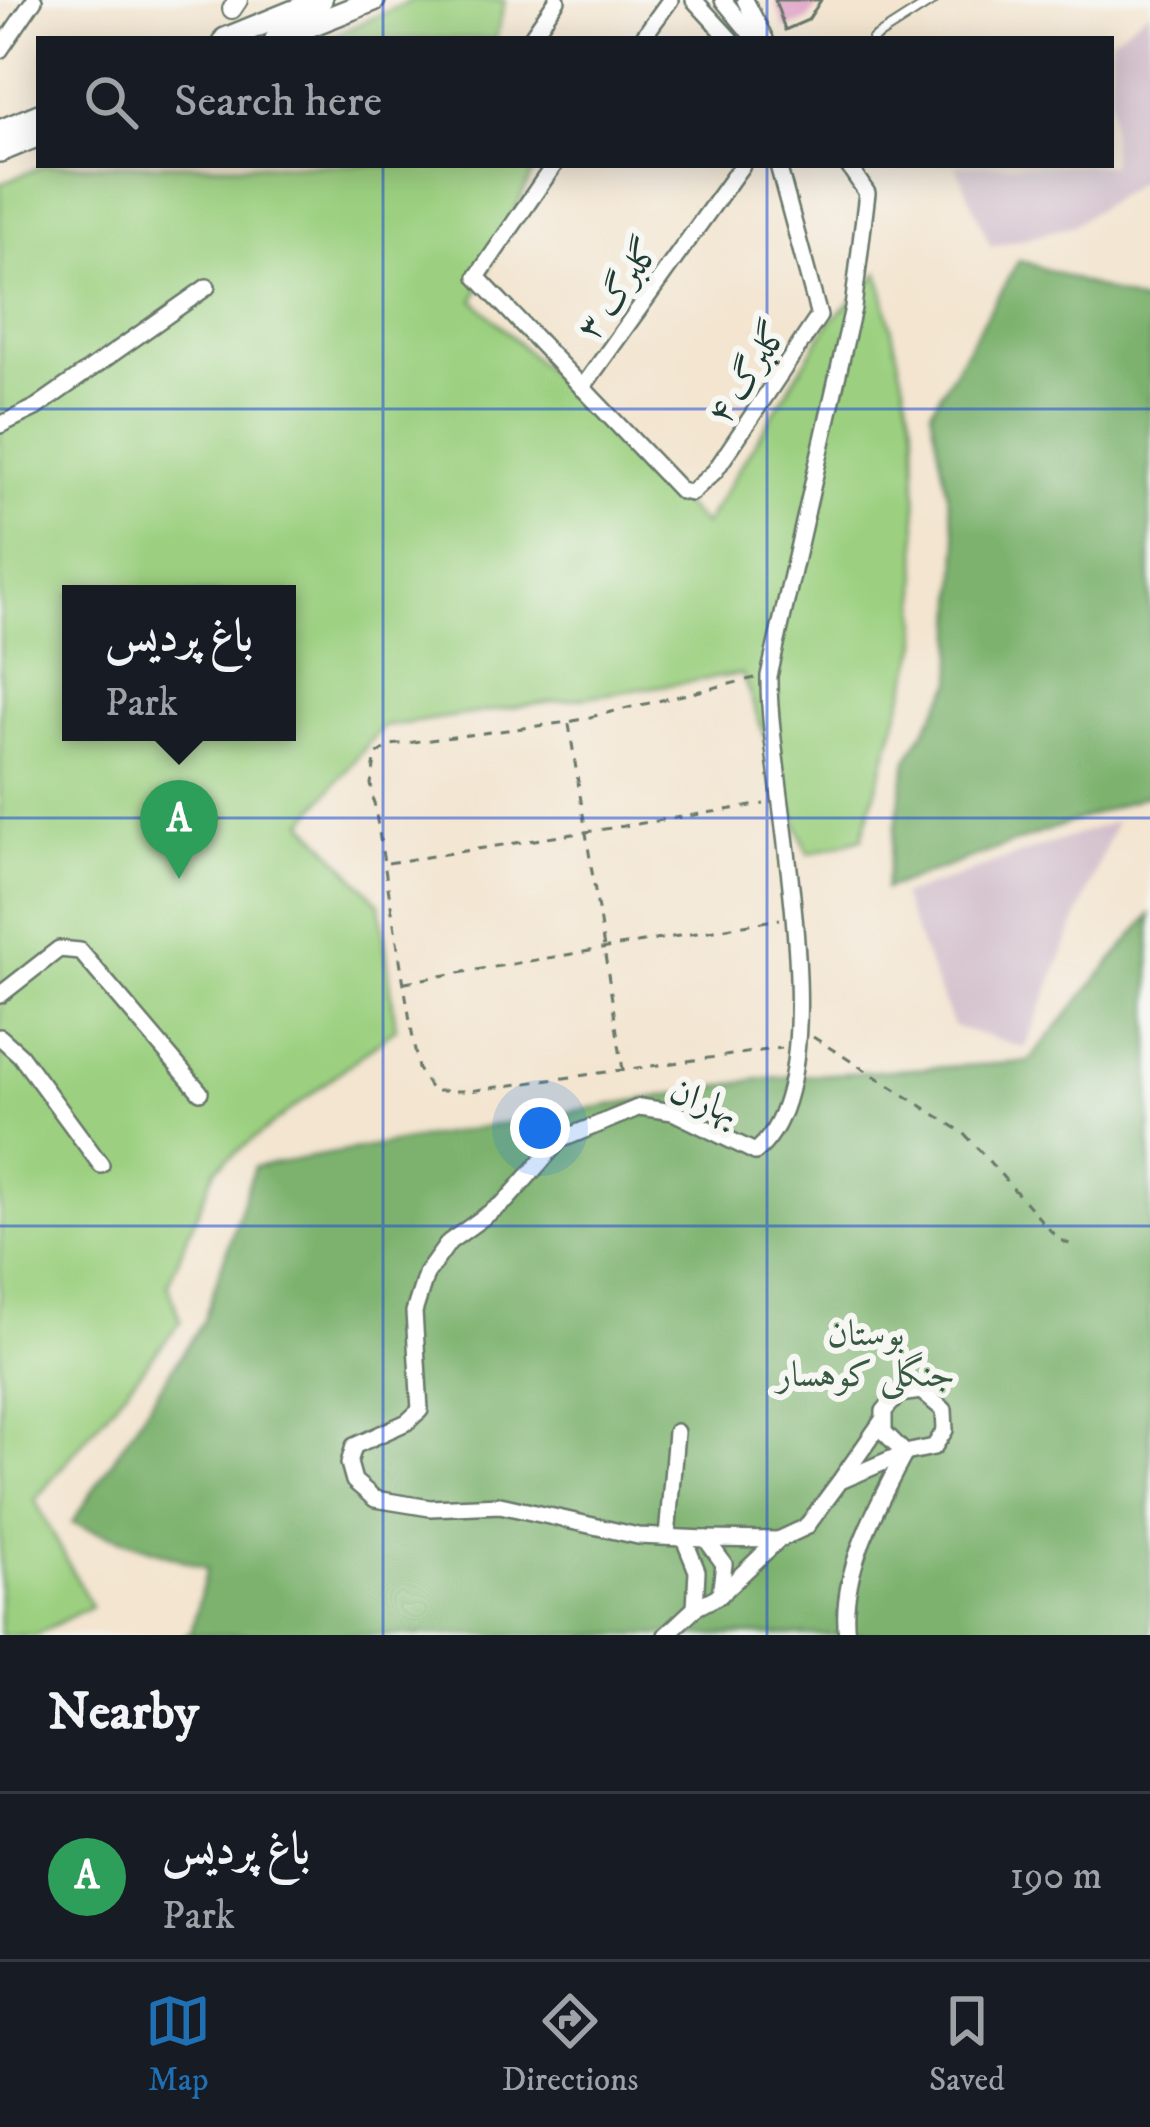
<!DOCTYPE html>
<html lang="en">
<head>
<meta charset="utf-8">
<style>
  :root { --surface:#171b24; --page:#242831; --text:#f1f3f6; --muted:#9ea1a6; --line:#363941; --accent:#1f6fb2 }
  body { margin:0; font-family:"IM FELL DW Pica",Amiri,serif; background:var(--page); color:var(--text) }
  .you { position:absolute; left:540px; top:1128px; width:42px; height:42px; margin:-30px; border:9px solid #fff; border-radius:50%; background:#1a73e8; box-shadow:0 0 0 18px #1a73e833 }
  .badge { display:grid; place-items:center; width:78px; height:78px; border-radius:50%; background:var(--accent); color:#fff; font-size:39px; font-weight:700 }
  .pin { position:absolute; translate:-50% -99px; filter:drop-shadow(0 3px 6px #0008) }
  .pin::after { content:''; position:absolute; top:63px; width:42px; height:36px; background:inherit; clip-path:polygon(0 0,100% 0,50% 100%) }
  .popup { position:absolute; left:62px; top:585px; width:234px; height:156px; box-sizing:border-box; display:grid; place-content:center; border-radius:0px; background:var(--surface); filter:drop-shadow(0 3px 9px #0005); font-size:39px; white-space:nowrap; color:var(--muted) }
  .popup b { font-size:45px; color:var(--text) }
  .popup::after { content:''; position:absolute; left:50%; top:100%; margin-left:-24px; border:24px solid transparent; border-top-color:var(--surface) }
  .list { margin:0; padding:0; list-style:none }
  h2 { display:flex; justify-content:space-between; align-items:center; height:156px; margin:0; padding:0 48px; font-size:51px }
  h2 small { font-size:39px; font-weight:400; color:var(--muted) }
  .list li { display:grid; grid-template-columns:78px 1fr auto; gap:36px; align-items:center; box-sizing:border-box; height:168px; padding:0 48px; border-top:3px solid var(--line) }
  .list b { display:block; font-size:45px; white-space:nowrap }
  .list p { margin:0; font-size:39px; white-space:nowrap; color:var(--muted) }
  .list em { font-size:39px; font-style:normal; color:var(--muted) }
  .icon { flex:none; width:66px; height:66px; fill:none; stroke:currentColor; stroke-width:2; stroke-linecap:round; stroke-linejoin:round }
  .map { position:relative; flex:none; width:1150px; height:1635px; overflow:hidden }
  .search { position:absolute; background:var(--surface); box-shadow:0 6px 30px #0003; left:36px; right:36px; top:36px; height:132px; display:flex; align-items:center; gap:30px; box-sizing:border-box; padding:0 42px; border-radius:0px; color:var(--muted); font-size:45px }
  .sheet { height:324px; background:var(--surface) }
  nav { display:flex; justify-content:space-around; align-items:center; box-sizing:border-box; height:168px; border-top:3px solid var(--line); background:var(--surface); font-size:33px; color:var(--muted) }
  nav a { display:grid; justify-items:center; gap:6px }
  nav .on { color:var(--accent) }
  .map>svg:first-child { display:block }
  .industrial { fill:#d1bdca }
  .green { fill:#9cd080; stroke:#5e865a; stroke-width:3; fill-rule:evenodd }
  .forest { fill:#7db26e; stroke:#4e7851; stroke-width:3 }
  .building { fill:#dea0c4 }
  .lines { fill:none; stroke-linecap:round; stroke-linejoin:round }
  .service-casing { stroke:#69786b; stroke-width:12 }
  .minor-casing { stroke:#69786b; stroke-width:20 }
  .tertiary-casing { stroke:#69786b; stroke-width:22 }
  .secondary-casing { stroke:#69786b; stroke-width:26 }
  .path { stroke:#69786b; stroke-width:3; stroke-dasharray:9 9; stroke-linecap:butt }
  .service { stroke:#fff; stroke-width:8 }
  .minor { stroke:#fff; stroke-width:15 }
  .tertiary { stroke:#fff; stroke-width:18 }
  .secondary { stroke:#fff; stroke-width:21 }
  .grid { fill:none; stroke:#1d4ed8; stroke-width:3; stroke-opacity:0.55 }
  .labels { text-anchor:middle; stroke-width:12; stroke-linejoin:round; paint-order:stroke }
  .street-label { font-size:36px; fill:#1f3d34; stroke:#f6f6f2 }
  .park-label { font-size:36px; fill:#385a43; stroke:#f6f6f2 }
</style>
</head>
<body>
<div class="map">
<svg width="1150" height="1635" viewBox="0 0 1150 1635">
  <rect width="100%" height="100%" fill="#f6f6f2"/>
  <filter id="ink" filterUnits="userSpaceOnUse"><feTurbulence type="fractalNoise" baseFrequency=".00833" numOctaves="2"/><feDisplacementMap in="SourceGraphic" scale="24" xChannelSelector="R" yChannelSelector="G"/><feConvolveMatrix kernelMatrix="1 2 1 2 8 2 1 2 1" color-interpolation-filters="sRGB"/></filter>
  <filter id="wash" filterUnits="userSpaceOnUse"><feTurbulence type="fractalNoise" baseFrequency=".004" numOctaves="4" result="noise"/><feDisplacementMap in="SourceGraphic" scale="48" xChannelSelector="R" yChannelSelector="G"/><feGaussianBlur stdDeviation="2.7" result="paint"/><feColorMatrix in="noise" values="0 0 0 0 0 0 0 0 0 0 0 0 0 0 0 0 0 1.4 0 .05"/><feComposite in="paint" operator="in"/></filter>
  <g filter="url(#wash)">
    <rect width="100%" height="100%" fill="#f3e5d0"/>
    <g class="industrial">
      <polygon points="1150,10 1150,174 1072,226 991,247 956,165 1111,165 1111,39"/>
      <polygon points="1116,821 1025,1048 953,1026 901,896"/>
    </g>
    <g class="green">
      <polygon points="413,0 505,0 496,39 326,39"/>
      <path d="M45,165H536L474,300L704,525L830,322L879,273L915,433L919,643L862,838L808,854L742,674L382,727L304,822L380,904L396,1028L215,1169L168,1284L181,1322L35,1500L91,1606L35,1635H0V184ZM71,594H287V732H71Z"/>
    </g>
    <g class="forest">
      <polygon points="1019,260 1150,306 1150,794 885,889 907,760 953,682 958,545 931,410"/>
      <polygon points="1150,915 1150,1635 184,1635 191,1633 207,1568 72,1523 204,1320 254,1167 766,1078 1028,1062"/>
    </g>
    <g id="blocks">
      <polygon class="building" points="775,0 821,0 808,20 785,30"/>
    </g>
  </g>
  <g filter="url(#ink)">
    <use href="#blocks" fill-opacity="0" stroke="#69786b" stroke-width="3"/>
    <g class="lines">
      <g class="service-casing">
        <polyline id="service" points="873,39 934,0"/>
      </g>
      <g class="minor-casing">
        <g id="minor">
          <polyline points="694,0 730,39"/>
          <polyline points="723,0 755,39"/>
          <polyline points="745,0 765,39"/>
          <polyline points="530,39 557,0"/>
          <polyline points="642,39 670,0"/>
          <polyline points="0,50 34,0"/>
          <polyline points="554,165 477,277 681,491 691,493 715,471 819,316 778,165"/>
          <polyline points="582,388 742,165"/>
          <polyline points="0,425 35,408 207,287"/>
          <polyline points="0,995 59,949 80,951 200,1092"/>
          <polyline points="0,1037 20,1055 101,1165"/>
          <polyline points="842,1478 882,1421"/>
          <polyline points="667,1537 676,1432"/>
          <polyline points="684,1539 697,1571 695,1608"/>
          <polyline points="706,1539 778,1540"/>
          <path d="M720,1595L724,1564L706,1539L638,1536L500,1505L430,1508L375,1499L354,1481L349,1463L354,1446L407,1422L420,1410L414,1312L426,1274L449,1242L506,1201L560,1140L640,1107L673,1112L755,1152C845,1082 767,783 769,676L853,308L867,193L848,165"/>
          <polyline points="666,1635 695,1608 720,1595 778,1540 806,1527 840,1481 905,1453 934,1447 945,1430 944,1410 921,1391 899,1394 884,1411 884,1432 905,1453"/>
          <path d="M847,1635C838,1575 878,1504 905,1453"/>
        </g>
      </g>
      <g class="tertiary-casing">
        <polyline id="tertiary" points="232,9 238,0"/>
      </g>
      <g class="secondary-casing">
        <g id="secondary">
          <polyline points="225,39 321,0"/>
          <polyline points="276,39 374,0"/>
          <polyline points="0,131 39,115"/>
          <polyline points="0,151 39,135"/>
        </g>
      </g>
      <g class="path">
        <polyline points="755,678 569,722 391,745 376,755 371,784 418,1069 432,1091 469,1091 782,1048"/>
        <polyline points="569,724 623,1070"/>
        <polyline points="388,863 764,804"/>
        <polyline points="405,982 780,919"/>
        <polyline points="813,1037 964,1133 1057,1238 1071,1245"/>
      </g>
      <use href="#service" class="service"/>
      <use href="#minor" class="minor"/>
      <use href="#tertiary" class="tertiary"/>
      <use href="#secondary" class="secondary"/>
    </g>
  </g>
  <path class="grid" d="M383,0V39M767,0V39M383,165V1635M767,165V1635M0,409H1150M0,818H1150M0,1226H1150"/>
  <g class="labels">
    <g class="street-label">
      <text transform="translate(617 288) rotate(-54)" y="13">گلبرگ ۳</text>
      <text transform="translate(746 372) rotate(-56)" y="13">گلبرگ ۴</text>
      <text transform="translate(705 1100) rotate(22)" y="13">بهاران</text>
    </g>
    <g class="park-label">
      <text x="866" y="1345">بوستان<tspan x="866" dy="41">جنگلی کوهسار</tspan></text>
    </g>
  </g>
</svg>
<div class="you"></div>
<div class="pin badge" style="left:179px;top:879px;background:#2e9e5b">A</div>
<div class="popup"><b>باغ پردیس</b>Park</div>
<div class="search"><svg class="icon" aria-label="search" viewBox="0 0 24 24"><circle cx="10" cy="10" r="6"/><path d="M15 15l6 6"/></svg>Search here</div>
</div>
<section class="sheet">
<h2>Nearby<small></small></h2>
<ul class="list">
<li><span class="badge" style="background:#2e9e5b">A</span><div><b>باغ پردیس</b><p>Park</p></div><em>190 m</em></li>
</ul>
</section>
<nav>
<a class="on"><svg class="icon" aria-label="map" viewBox="0 0 24 24"><path d="M3 6l6-2 6 2 6-2v14l-6 2-6-2-6 2zM9 4v14M15 6v14"/></svg>Map</a>
<a><svg class="icon" aria-label="directions" viewBox="0 0 24 24"><path d="M12 3l9 9-9 9-9-9zM9 14v-3h6M13 9l2 2-2 2"/></svg>Directions</a>
<a><svg class="icon" aria-label="saved" viewBox="0 0 24 24"><path d="M7 4h10v16l-5-4-5 4z"/></svg>Saved</a>
</nav>
</body>
</html>
